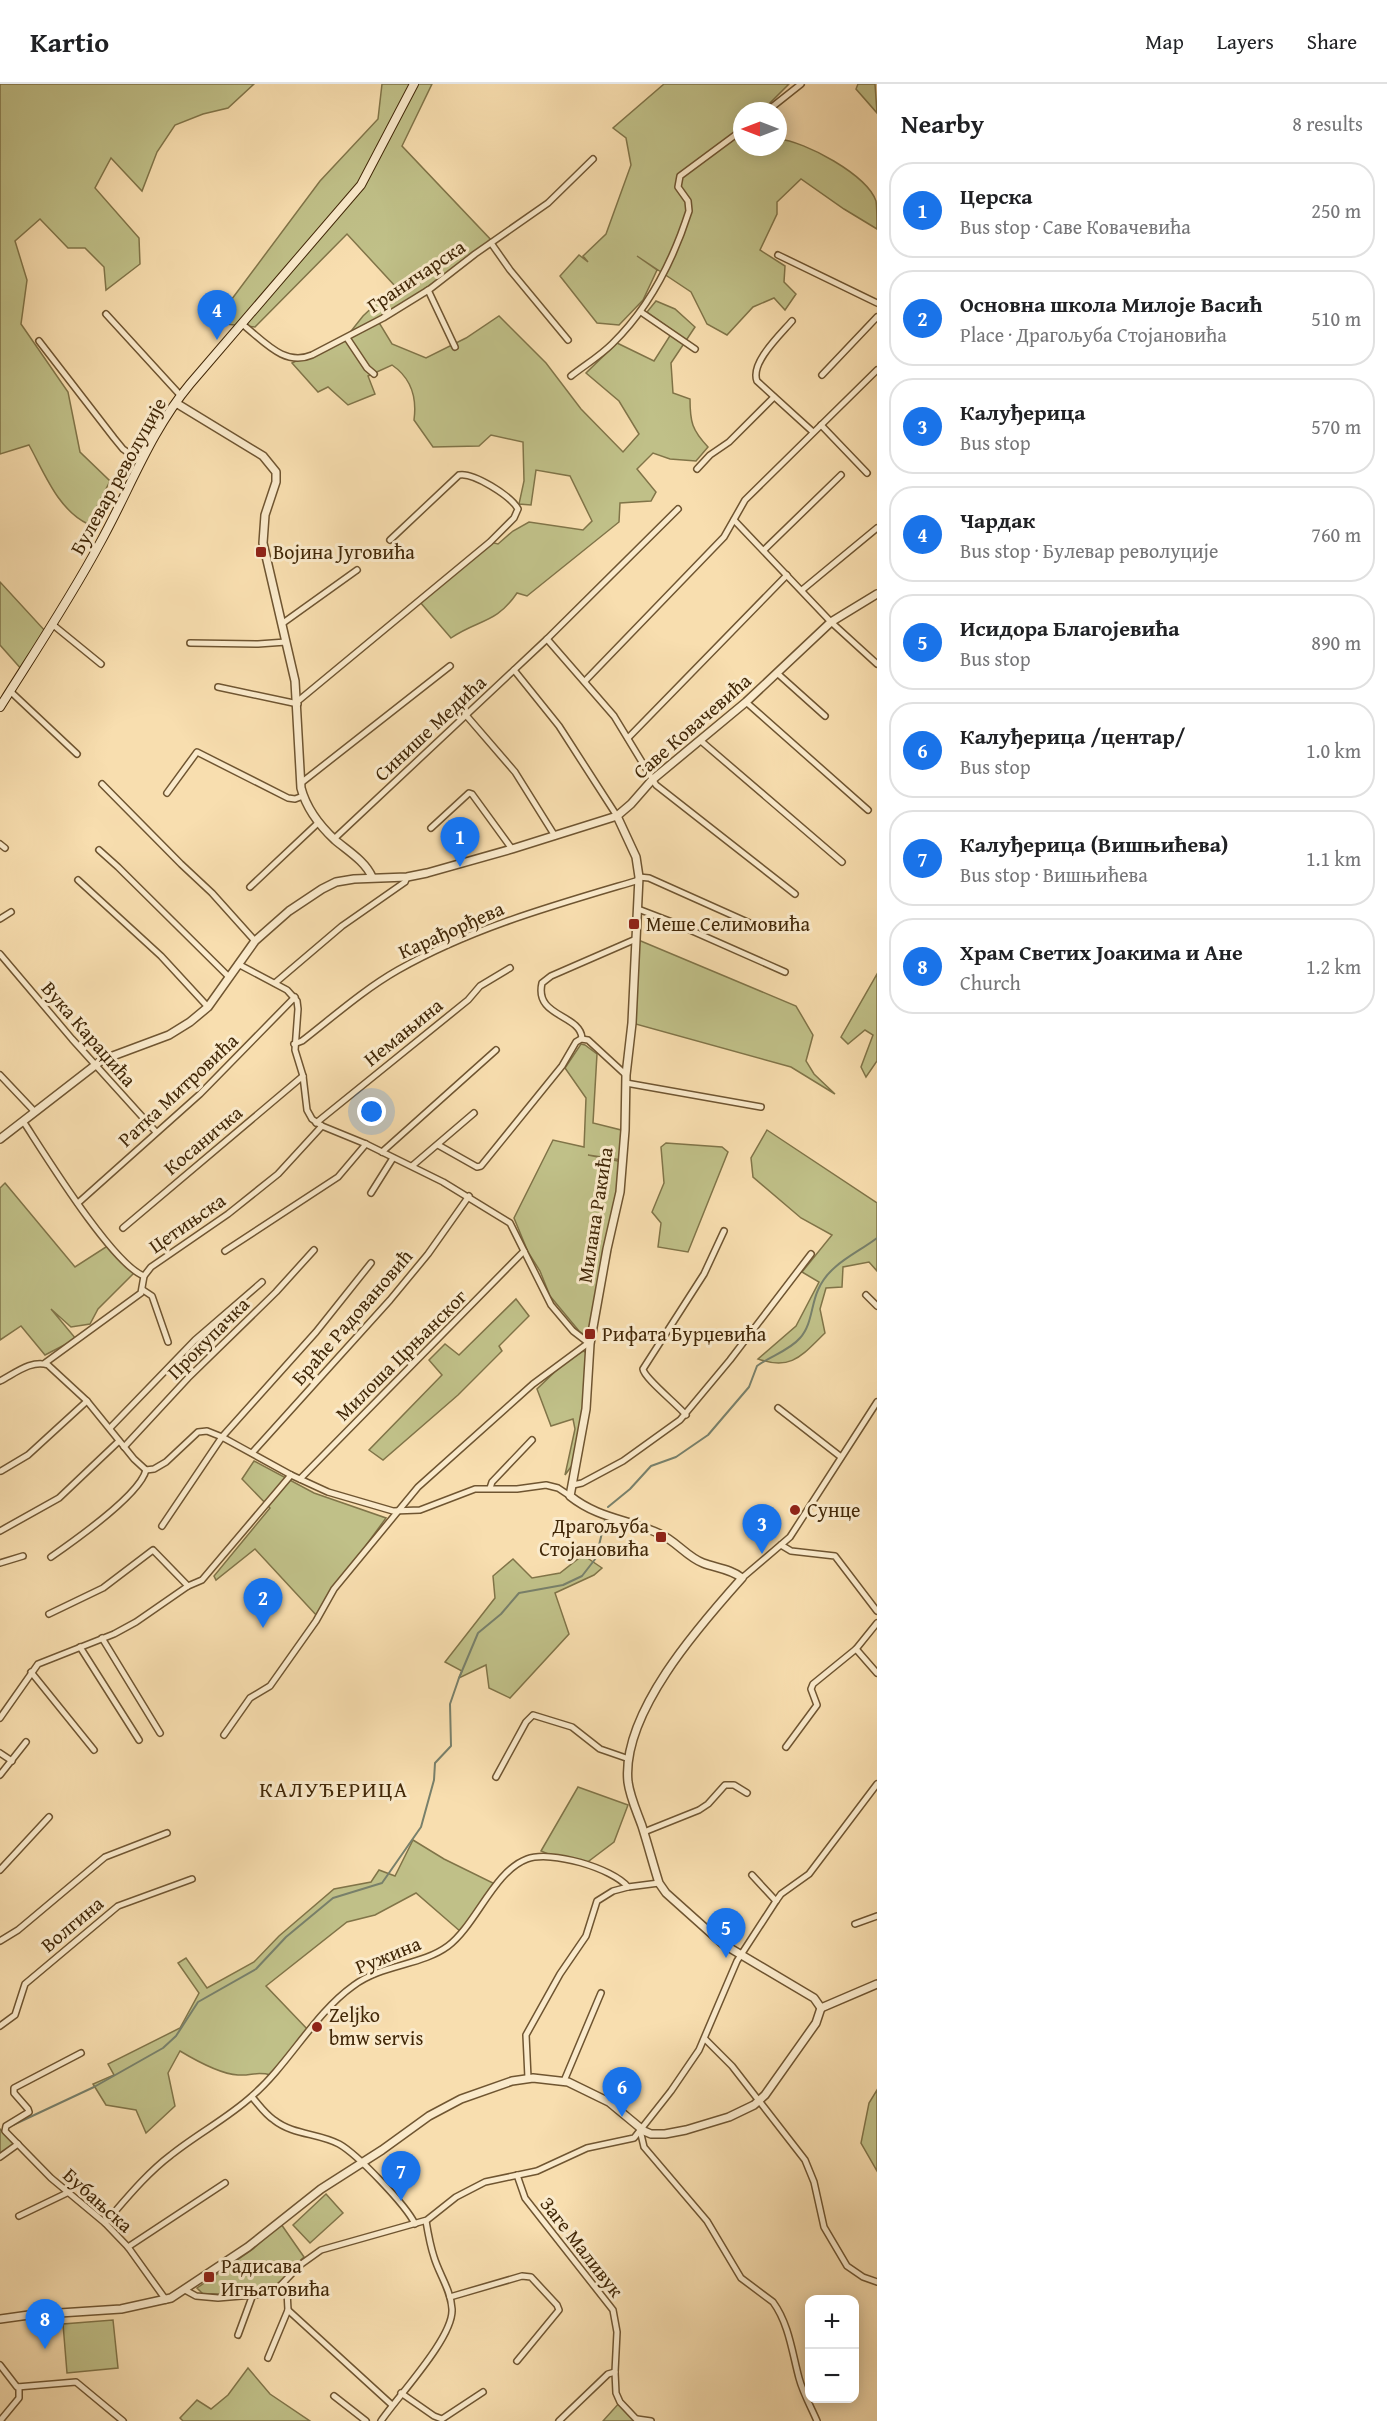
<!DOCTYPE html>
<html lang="en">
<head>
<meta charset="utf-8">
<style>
  :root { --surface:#fff; --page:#f6f6f6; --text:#202124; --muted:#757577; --line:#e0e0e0; --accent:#1a73e8 }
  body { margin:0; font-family:"Gentium Book Plus",serif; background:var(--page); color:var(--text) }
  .controls { position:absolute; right:18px; bottom:18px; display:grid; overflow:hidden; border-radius:12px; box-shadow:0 3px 15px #0003 }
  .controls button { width:54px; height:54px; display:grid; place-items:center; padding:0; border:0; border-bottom:2px solid var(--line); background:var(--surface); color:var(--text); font:30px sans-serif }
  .compass { position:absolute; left:733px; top:18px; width:54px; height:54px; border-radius:50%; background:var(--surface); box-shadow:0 3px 15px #0003; rotate:270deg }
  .you { position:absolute; left:372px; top:1028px; width:21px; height:21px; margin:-15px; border:4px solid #fff; border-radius:50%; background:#1a73e8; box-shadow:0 0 0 9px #1a73e833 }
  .badge { display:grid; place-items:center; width:39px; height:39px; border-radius:50%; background:var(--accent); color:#fff; font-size:20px; font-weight:700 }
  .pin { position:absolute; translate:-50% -50px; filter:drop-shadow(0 2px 3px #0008) }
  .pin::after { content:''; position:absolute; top:32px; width:21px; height:18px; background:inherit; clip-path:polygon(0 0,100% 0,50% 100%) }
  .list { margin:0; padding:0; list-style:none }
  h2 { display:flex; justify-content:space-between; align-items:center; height:78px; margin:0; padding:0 24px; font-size:26px }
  h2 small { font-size:20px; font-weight:400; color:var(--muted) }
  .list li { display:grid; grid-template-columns:39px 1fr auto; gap:18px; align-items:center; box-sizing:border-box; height:96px; margin:0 12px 12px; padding:0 12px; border:2px solid var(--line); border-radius:24px }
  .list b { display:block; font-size:22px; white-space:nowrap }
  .list p { margin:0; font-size:20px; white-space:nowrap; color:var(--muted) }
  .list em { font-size:20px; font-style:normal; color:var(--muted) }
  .map { position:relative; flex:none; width:877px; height:2337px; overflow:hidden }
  header { display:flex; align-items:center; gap:36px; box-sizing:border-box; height:84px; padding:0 30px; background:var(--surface); border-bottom:2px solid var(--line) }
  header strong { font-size:28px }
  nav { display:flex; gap:33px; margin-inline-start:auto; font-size:21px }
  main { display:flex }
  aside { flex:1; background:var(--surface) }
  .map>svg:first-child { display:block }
  .green { fill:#c0c088; stroke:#807448; stroke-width:1.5 }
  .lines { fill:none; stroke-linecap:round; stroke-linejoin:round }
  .stream { stroke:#78806b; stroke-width:2 }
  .minor-casing { stroke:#6f5531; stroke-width:8 }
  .tertiary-casing { stroke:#6f5531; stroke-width:10 }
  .secondary-casing { stroke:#412707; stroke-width:10 }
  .minor { stroke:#faeacb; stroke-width:5 }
  .tertiary { stroke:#faeacb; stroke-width:7 }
  .secondary { stroke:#faeacb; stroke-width:8 }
  .poi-dot { fill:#8f2418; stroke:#faeacb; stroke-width:2 }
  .labels { text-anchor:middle; stroke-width:6; stroke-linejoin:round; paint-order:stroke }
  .street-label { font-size:20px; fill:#412707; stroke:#faeacb }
  .poi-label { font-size:20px; fill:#412707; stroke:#faeacb; text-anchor:start }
  .quarter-label { font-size:22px; letter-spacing:1.5px; fill:#412707; stroke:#faeacb }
</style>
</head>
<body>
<header>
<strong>Kartio</strong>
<nav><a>Map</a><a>Layers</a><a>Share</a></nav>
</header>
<main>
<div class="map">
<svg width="877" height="2337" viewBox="0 0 877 2337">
  <rect width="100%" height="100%" fill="#f8deaf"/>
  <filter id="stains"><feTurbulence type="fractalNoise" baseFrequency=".00333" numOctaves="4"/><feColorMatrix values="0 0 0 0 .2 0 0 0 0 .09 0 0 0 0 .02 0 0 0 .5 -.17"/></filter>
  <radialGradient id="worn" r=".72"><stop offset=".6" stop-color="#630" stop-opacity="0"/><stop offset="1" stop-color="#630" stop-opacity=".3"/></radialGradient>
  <g class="green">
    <path d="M0,0H254L228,24L203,30L175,41L157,68L142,107L111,74L95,104L139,154L140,180L106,206L104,183L85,164H68L40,135L15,157L27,196L21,240L68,308L80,368L110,397L88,440C58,426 44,388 29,361L0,370Z"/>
    <path d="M382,0H432L402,62L493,158L378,237L392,260L426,274L466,254L499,232L546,279L581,325L623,368L639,350L619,317L586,289L617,259L654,277L673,247L647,228L656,217L675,225L695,243L671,279L673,309L690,315C690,338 692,346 708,363L696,377L670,375L653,369L637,385L656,408L651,417L620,419L619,438L527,512L517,509C496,540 479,535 451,554L420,518L490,458L498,460L513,447L529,438L583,446L592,437L570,392L536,386L531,421L519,420L524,397L523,358L491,351L479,362L433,363L414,336C417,314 411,294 392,281L368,292L375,310L348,321L328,303L318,308L292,279L348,251L363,232L395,202L347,150L255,243L214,239L320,97L378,35Z"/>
    <path d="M664,0H789L769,20L766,27H742V63H778V55C805,57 867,91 876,117C877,124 877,137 877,145L844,125L801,95L777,118V130L760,166L785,182L784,198L796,210L785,226L774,214L753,223L727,251L707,240L691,208L637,172L657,186L643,216L619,241L597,239L560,192L579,171L588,178L583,172L606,150L631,81L626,54L613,44Z"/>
    <polygon points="858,0 875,0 877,29 856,5"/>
    <polygon points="0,498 47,549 23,587 0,561"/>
    <polygon points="636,855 796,922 813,951 806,977 814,990 835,1010 791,983 632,939"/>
    <polygon points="877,890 877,977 866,993 861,983 873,951 865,946 848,960 841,953"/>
    <polygon points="581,960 585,961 597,970 593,1039 621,1046 622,1049 622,1076 588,1071 623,1078 590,1255 579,1247 550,1212 540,1187 528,1168 514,1134 553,1056 584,1063 586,1014 565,984"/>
    <path d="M767,1046L877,1119V1187L869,1178L843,1183L842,1203L826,1204L820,1225L825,1249C802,1271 792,1287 758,1275L796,1242L819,1198L802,1188L832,1151L801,1134L753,1093L751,1074Z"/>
    <polygon points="666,1059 722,1063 728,1068 688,1168 658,1163 661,1139 652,1128 664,1099 661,1063"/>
    <polygon points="5,1099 75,1183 109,1161 135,1188 98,1225 90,1240 71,1243 51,1225 76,1255 45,1271 21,1242 0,1256 0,1104"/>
    <polygon points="516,1215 529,1232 499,1262 502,1267 458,1311 383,1376 369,1366 442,1291 429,1276 445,1260 459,1271"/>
    <polygon points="583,1267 588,1269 585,1325 576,1376 565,1391 575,1345 573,1335 551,1342 537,1305 564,1279"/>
    <polygon points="254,1377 314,1409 386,1434 334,1505 318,1533 255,1465 216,1496 214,1492 270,1424 242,1395"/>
    <polygon points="583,1471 602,1484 594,1491 555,1509 569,1550 510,1614 489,1604 486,1581 459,1594 462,1587 445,1578 495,1514 493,1492 513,1475 532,1494 560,1489"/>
    <polygon points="578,1703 628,1721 614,1758 585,1780 560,1775 541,1767"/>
    <path d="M413,1756L444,1775L497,1801L461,1848L416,1809L375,1831L347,1838L266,1902L310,1948L271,1991C255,1987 252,1992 238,1991C220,1990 195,1976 180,1967L168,1989L175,2022L146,2049L136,2026L106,2021L93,2000L114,1991L108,1980L180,1944L199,1909L178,1879L186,1874L207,1904L254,1878L279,1852L334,1805L371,1798L379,1786L395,1792Z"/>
    <polygon points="877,2006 877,2087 861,2059 869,2019"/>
    <polygon points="0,2045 15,2061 0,2072"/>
    <polygon points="326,2110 343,2129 310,2159 293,2141"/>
    <path d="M281,2140L304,2173C296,2180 289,2190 281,2197C261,2214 227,2209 203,2210L197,2204L253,2165Z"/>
    <polygon points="113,2236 118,2284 67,2289 63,2240"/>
    <polygon points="248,2284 270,2310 310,2337 183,2337 180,2334 197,2316 211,2325 228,2311"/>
    <polygon points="620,2318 637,2337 603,2337"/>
  </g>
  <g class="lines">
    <g class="stream">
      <path d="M608,1423L630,1405L651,1382L676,1373L708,1351L749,1303L757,1282C770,1272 789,1267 800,1254C812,1241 811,1221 818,1206C829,1180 856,1170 877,1154"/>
      <polyline points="13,2041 94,2003 163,1964 176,1952 198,1918 256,1885 286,1853 333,1814 382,1799 421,1743 434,1696 435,1679 451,1662 450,1620 459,1594 478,1549 501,1530 519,1509 563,1501 582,1492 596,1474 605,1436"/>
    </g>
    <g class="minor-casing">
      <g id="minor">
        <polyline points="767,27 801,0"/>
        <polyline points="491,159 510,186 568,256"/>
        <polyline points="778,171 877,219"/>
        <polyline points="428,206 455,263"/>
        <polyline points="641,228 695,265"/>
        <polyline points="106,230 181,312"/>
        <path d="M792,237C780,251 750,279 757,297L813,348"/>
        <path d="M242,240C264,257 284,283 312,271L383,234L430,205L475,170L548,119L593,75"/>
        <polyline points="347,254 367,284 374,290"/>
        <polyline points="39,257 114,354 123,365 140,377"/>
        <polyline points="822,291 877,233"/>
        <path d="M571,292C585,281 600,272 612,260C650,223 673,177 689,127L688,117L678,103L680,92L742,46"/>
        <polyline points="821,341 867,389"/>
        <polyline points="697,385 710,371 729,358 774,313"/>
        <polyline points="734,436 831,538 877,580"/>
        <polyline points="764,466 841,391"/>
        <polyline points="802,506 877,444"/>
        <polyline points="283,539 357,486"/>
        <polyline points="52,540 101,580"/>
        <polyline points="547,555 614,632 656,701 795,810"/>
        <polyline points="190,559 258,560 286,558"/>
        <polyline points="514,586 559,642 617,732"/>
        <polyline points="777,589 825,632"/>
        <polyline points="585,597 724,453 745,416 877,286"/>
        <polyline points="218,603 298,620"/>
        <polyline points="10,607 77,670"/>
        <path d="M298,617L490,458L514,434L518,425C511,412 473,388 459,391L390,456"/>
        <polyline points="746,618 868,726"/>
        <polyline points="465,630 515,688 555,752"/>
        <polyline points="628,654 787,491"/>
        <polyline points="701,657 842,778"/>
        <polyline points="301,699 450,582"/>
        <polyline points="102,700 181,780 212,809 255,857"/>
        <polyline points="167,709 197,668 288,714 295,715 303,712"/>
        <polyline points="431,744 469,709 472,710 512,765"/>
        <polyline points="334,755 547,555 678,425"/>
        <polyline points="0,760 5,764"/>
        <polyline points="99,766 118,783 229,893"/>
        <polyline points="639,793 649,794 763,845"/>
        <polyline points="78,796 161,872 208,923"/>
        <polyline points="250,803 319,738"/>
        <polyline points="638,825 672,838 785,888"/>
        <polyline points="0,835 11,828"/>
        <polyline points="0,870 72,955 156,1048"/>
        <polyline points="238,880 287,906 297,917 298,925 295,966 303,992 307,1026 312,1035 322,1042 366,1060 443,1098 510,1139 551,1221 573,1247 590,1260"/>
        <polyline points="275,899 342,842 405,798 407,793"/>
        <path d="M582,954C580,930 534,933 542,899L551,892L636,855"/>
        <path d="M294,960L302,957C333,933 363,906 398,886C474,843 555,821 639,796"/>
        <polyline points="0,991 35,1028"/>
        <polyline points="626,999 761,1023"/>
        <path d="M23,1037C44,1069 112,1180 144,1192"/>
        <polyline points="316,1039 468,916 480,902 510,884"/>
        <polyline points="438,1061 477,1083 481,1082 562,982 576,958 581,955 588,956 626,991"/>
        <polyline points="382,1068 496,966"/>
        <polyline points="412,1082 474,1029"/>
        <polyline points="371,1109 393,1074"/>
        <polyline points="78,1119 200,1010 295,913"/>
        <polyline points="123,1144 303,992"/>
        <polyline points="225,1167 338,1093 366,1060"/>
        <polyline points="143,1206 152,1212 168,1258"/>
        <polyline points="866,1211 877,1222"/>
        <polyline points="45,1279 141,1209 144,1192 151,1183 228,1130 278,1090 322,1042"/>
        <path d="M0,1297C14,1290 32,1275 48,1281L87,1317L134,1375L146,1386L154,1385L166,1378L198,1348L207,1347L222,1353L291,1391L328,1408L393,1427L420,1426L475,1405H517L546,1401L558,1404L570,1412"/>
        <polyline points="778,1324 841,1373"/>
        <path d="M686,1331C677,1320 644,1294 643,1285L704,1190L724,1147"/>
        <polyline points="110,1344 195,1256 262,1198"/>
        <polyline points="124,1363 188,1294 276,1208 314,1166"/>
        <polyline points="252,1369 390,1216 428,1170 469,1112"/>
        <polyline points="1,1387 28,1371 87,1317"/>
        <polyline points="300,1395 524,1167"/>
        <polyline points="573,1401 582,1399 623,1377 680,1336 730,1276 811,1170"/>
        <polyline points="490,1404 492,1398 532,1356"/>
        <polyline points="162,1442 222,1353 316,1248 371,1179"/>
        <polyline points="0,1447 59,1414 119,1357"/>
        <polyline points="781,1461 791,1467 835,1472 877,1527"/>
        <path d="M51,1473C74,1457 140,1411 146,1386"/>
        <polyline points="0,1479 23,1472"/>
        <polyline points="742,1494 790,1453 877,1318"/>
        <polyline points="49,1530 103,1504 153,1466 188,1502"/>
        <polyline points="102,1554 160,1649"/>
        <polyline points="80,1563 139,1656"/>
        <polyline points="856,1565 877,1589"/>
        <polyline points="31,1588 94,1666"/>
        <polyline points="0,1634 38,1580 114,1550 136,1538 188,1502 202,1496 291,1391"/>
        <polyline points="224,1651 250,1614 270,1602 316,1537 334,1505 418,1403 533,1300 587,1260"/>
        <polyline points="786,1663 817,1621 811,1605 813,1600 856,1565 877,1539"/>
        <polyline points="0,1669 12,1677"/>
        <polyline points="0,1691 26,1658"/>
        <polyline points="496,1693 526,1638 533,1631 572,1643 600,1665 629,1675"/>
        <polyline points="644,1748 699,1726 708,1720 725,1701 734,1701 747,1709"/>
        <polyline points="0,1786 49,1733"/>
        <polyline points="752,1791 776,1817"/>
        <polyline points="855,1840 877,1832"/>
        <polyline points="0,1857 18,1846 105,1773 167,1749"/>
        <polyline points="0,1942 15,1931 25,1900 118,1822 192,1795"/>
        <polyline points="705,1955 732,1982 805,2076 814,2098 824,2143 847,2182 863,2193 877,2198"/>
        <polyline points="81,1969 14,2004 14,2009 28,2025 29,2028 6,2042 5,2047 51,2094 105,2139 128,2163 166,2216"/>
        <polyline points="528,1994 526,1951 560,1890 586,1852 597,1817 613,1807 628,1803"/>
        <polyline points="564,1997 601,1909"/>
        <path d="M252,2013C259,2021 265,2030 274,2036C293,2051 318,2049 339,2060C357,2070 406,2121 415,2140"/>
        <path d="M640,2046L644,2063L707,2137L741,2194L773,2218C789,2240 792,2268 799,2294C803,2309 811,2323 817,2337"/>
        <polyline points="0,2073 18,2060"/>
        <polyline points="517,2091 525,2114 613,2226 617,2248 615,2288 616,2309 620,2318 638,2337"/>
        <polyline points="19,2132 69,2108"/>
        <path d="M105,2139C126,2115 146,2090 171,2071C197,2050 228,2034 252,2012C289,1980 314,1930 353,1902C382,1880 421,1882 448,1862C476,1841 494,1787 527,1775C551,1766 612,1784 628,1803L659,1799"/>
        <polyline points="128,2163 225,2099"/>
        <polyline points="284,2199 287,2207 288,2226 392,2321"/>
        <polyline points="185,2206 196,2212 218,2214 264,2210 280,2202 300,2181 321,2166 427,2136 456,2113 485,2098 537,2087 587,2064 634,2054 671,2007 699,1966 737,1877 776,1817 781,1810 809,1790 877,1700"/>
        <polyline points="450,2213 522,2192 531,2193 557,2221 559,2226 517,2277"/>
        <polyline points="238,2251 252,2213"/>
        <polyline points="268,2274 288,2226"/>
        <polyline points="0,2281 17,2303 76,2298 123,2337"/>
        <polyline points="401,2309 434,2332 442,2335 483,2308"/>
        <polyline points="334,2312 366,2337"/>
        <polyline points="637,2335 651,2337"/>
        <polyline points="0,2337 19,2314 19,2303"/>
        <path d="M381,2337C398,2312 454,2253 452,2225C451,2206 439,2190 434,2173C430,2161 428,2149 426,2137"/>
        <polyline points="559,2337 608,2290 615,2288"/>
      </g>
    </g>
    <g class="tertiary-casing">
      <g id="tertiary">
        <path d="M176,319L263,372L276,388V398L265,431L263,459L295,597L301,704C306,723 320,742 335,756C348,767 365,777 372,793"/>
        <path d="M617,732L636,773L639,793L632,939L626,991L625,1046L620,1108L607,1165L590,1260L586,1325L570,1412C599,1435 628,1435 660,1450C676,1457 687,1473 703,1479C716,1484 731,1485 742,1494C699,1542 621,1630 628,1698C630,1713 637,1728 642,1742C648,1761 653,1780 659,1799L666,1809L723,1860L814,1914L821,1924"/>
        <polyline points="0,1055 102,976 169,951 190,938 208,923 255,857 289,827 322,805 336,798 354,795 407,793 427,789 512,765 617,732 631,720 652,696 746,618 831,538 877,510"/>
        <polyline points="821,1924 877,1900"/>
        <polyline points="0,2235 29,2231 121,2225 171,2214 248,2163 321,2105 382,2066 429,2032 461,2015 512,1997 533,1994 568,1998 609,2018 644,2047 651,2050 665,2050 686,2046 729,2033 754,2021 765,2011 816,1939 821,1924"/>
      </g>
    </g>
    <g class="secondary-casing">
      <path id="secondary" d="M0,623C34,569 70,515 100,459C130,405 150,348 190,300L361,101L414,0"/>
    </g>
    <use href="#minor" class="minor"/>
    <use href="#tertiary" class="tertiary"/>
    <use href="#secondary" class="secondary"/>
  </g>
  <g class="poi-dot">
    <rect x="255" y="462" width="12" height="12" rx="3"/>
    <rect x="628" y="834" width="12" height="12" rx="3"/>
    <rect x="584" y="1244" width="12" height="12" rx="3"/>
    <circle cx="795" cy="1426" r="6"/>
    <rect x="655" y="1447" width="12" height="12" rx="3"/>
    <circle cx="317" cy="1943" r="6"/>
    <rect x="203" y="2187" width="12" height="12" rx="3"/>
  </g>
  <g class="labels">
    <g class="street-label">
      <text transform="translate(416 192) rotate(-34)" y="7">Граничарска</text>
      <text transform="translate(118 392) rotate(-61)" y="7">Булевар револуције</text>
      <text transform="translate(692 642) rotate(-41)" y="7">Саве Ковачевића</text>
      <text transform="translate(430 644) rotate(-43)" y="7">Синише Медића</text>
      <text transform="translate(451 846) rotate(-24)" y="7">Карађорђева</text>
      <text transform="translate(403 948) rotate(-39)" y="7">Немањина</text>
      <text transform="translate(89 950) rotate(49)" y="7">Вука Караџића</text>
      <text transform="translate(178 1006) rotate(-43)" y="7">Ратка Митровића</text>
      <text transform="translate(203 1056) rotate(-40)" y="7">Косаничка</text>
      <text transform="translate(595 1131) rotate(-81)" y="7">Милана Ракића</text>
      <text transform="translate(187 1139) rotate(-35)" y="7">Цетињска</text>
      <text transform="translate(352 1233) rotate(-49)" y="7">Браће Радовановић</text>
      <text transform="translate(208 1254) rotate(-45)" y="7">Прокупачка</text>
      <text transform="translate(401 1271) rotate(-45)" y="7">Милоша Црњанског</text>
      <text transform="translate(72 1840) rotate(-40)" y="7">Волгина</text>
      <text transform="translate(388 1871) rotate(-22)" y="7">Ружина</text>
      <text transform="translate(98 2116) rotate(42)" y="7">Бубањска</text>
      <text transform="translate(582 2163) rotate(52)" y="7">Заге Маливук</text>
    </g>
    <g class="poi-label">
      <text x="273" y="475">Војина Југовића</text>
      <text x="646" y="847">Меше Селимовића</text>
      <text x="602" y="1257">Рифата Бурџевића</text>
      <text x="807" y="1433">Сунце</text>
      <text x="649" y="1449" text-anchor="end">Драгољуба<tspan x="649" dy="23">Стојановића</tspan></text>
      <text x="329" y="1938">Zeljko<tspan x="329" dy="23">bmw servis</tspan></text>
      <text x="221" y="2189">Радисава<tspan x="221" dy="23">Игњатовића</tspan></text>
    </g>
    <g class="quarter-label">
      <text x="334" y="1713">КАЛУЂЕРИЦА</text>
    </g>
  </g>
  <rect width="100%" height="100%" filter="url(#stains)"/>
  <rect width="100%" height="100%" fill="url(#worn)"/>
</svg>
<div class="controls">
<button>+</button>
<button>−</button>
</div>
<svg class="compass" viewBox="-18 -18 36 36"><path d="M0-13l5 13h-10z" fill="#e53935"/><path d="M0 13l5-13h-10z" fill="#757577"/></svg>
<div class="you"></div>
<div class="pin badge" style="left:460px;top:783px">1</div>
<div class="pin badge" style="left:263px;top:1544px">2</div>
<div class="pin badge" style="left:762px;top:1470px">3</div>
<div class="pin badge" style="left:217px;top:256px">4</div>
<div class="pin badge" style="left:726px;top:1874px">5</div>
<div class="pin badge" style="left:622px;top:2033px">6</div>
<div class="pin badge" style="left:401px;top:2117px">7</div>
<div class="pin badge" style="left:45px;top:2265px">8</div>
</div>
<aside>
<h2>Nearby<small>8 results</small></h2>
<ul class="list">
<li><span class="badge">1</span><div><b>Церска</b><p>Bus stop · Саве Ковачевића</p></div><em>250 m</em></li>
<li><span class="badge">2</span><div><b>Основна школа Милоје Васић</b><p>Place · Драгољуба Стојановића</p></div><em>510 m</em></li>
<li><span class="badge">3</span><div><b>Калуђерица</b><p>Bus stop</p></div><em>570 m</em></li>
<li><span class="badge">4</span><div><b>Чардак</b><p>Bus stop · Булевар револуције</p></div><em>760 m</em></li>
<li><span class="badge">5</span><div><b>Исидора Благојевића</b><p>Bus stop</p></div><em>890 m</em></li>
<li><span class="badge">6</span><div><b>Калуђерица /центар/</b><p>Bus stop</p></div><em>1.0 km</em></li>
<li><span class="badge">7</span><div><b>Калуђерица (Вишњићева)</b><p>Bus stop · Вишњићева</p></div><em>1.1 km</em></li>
<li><span class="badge">8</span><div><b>Храм Светих Јоакима и Ане</b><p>Church</p></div><em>1.2 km</em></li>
</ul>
</aside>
</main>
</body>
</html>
